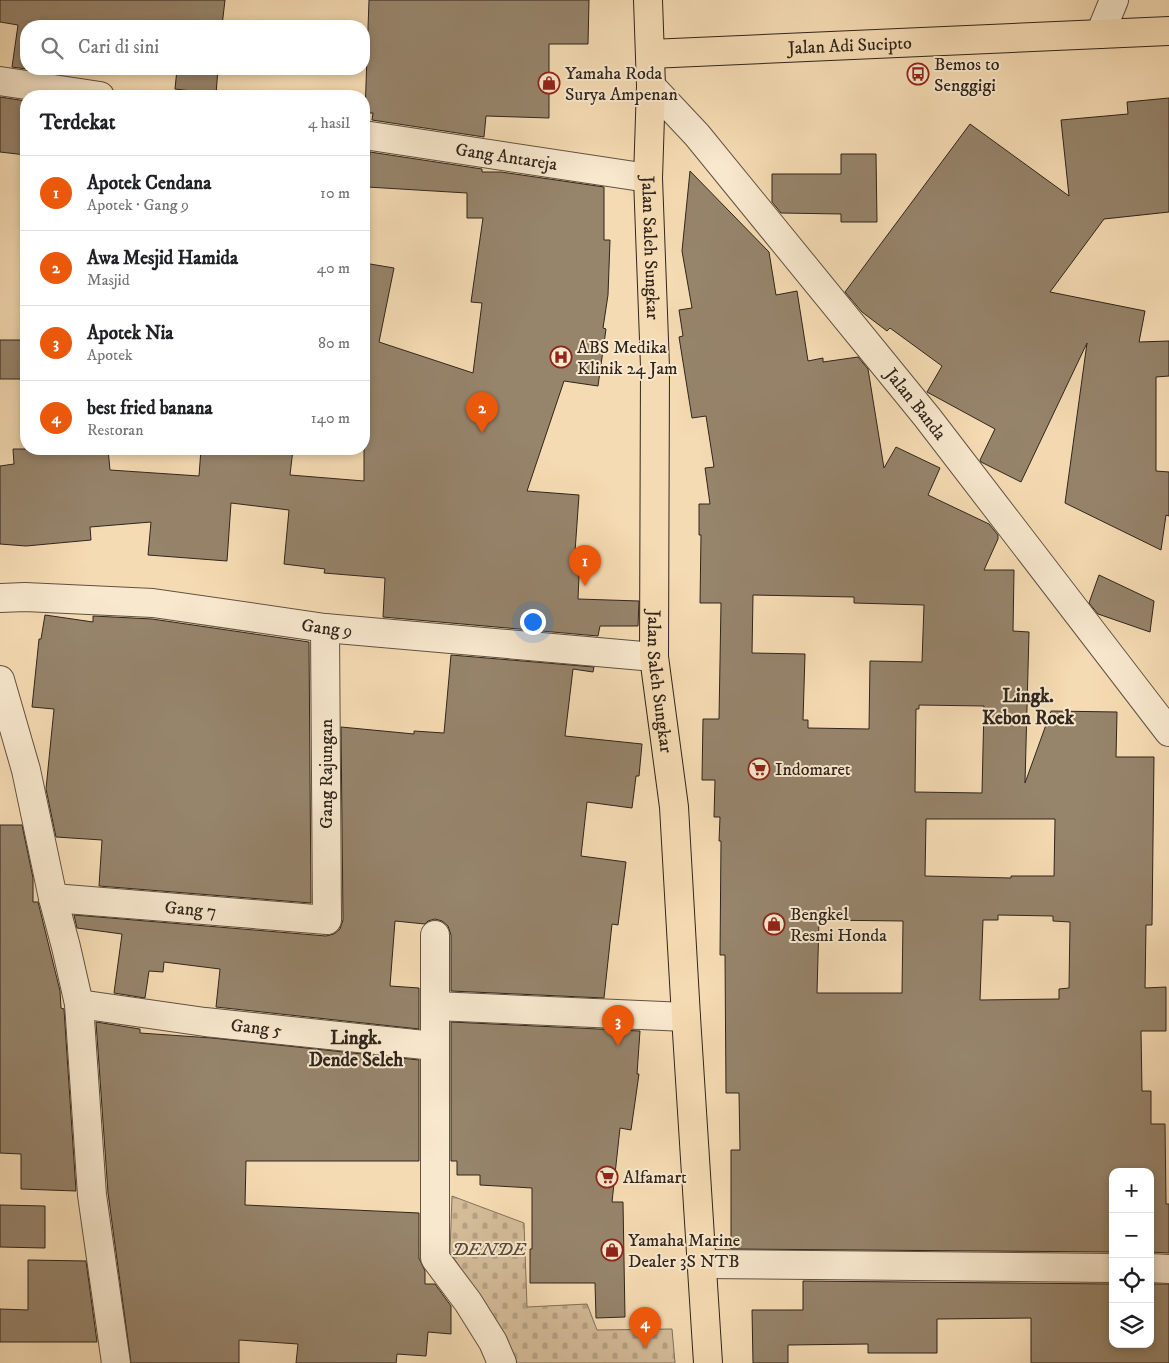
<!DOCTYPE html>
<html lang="id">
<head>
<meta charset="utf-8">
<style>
  :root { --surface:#fff; --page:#f2f2f2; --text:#202124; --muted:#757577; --line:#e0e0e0; --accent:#ea580c }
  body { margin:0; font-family:"IM FELL DW Pica",serif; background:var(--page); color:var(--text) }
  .controls { position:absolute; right:15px; bottom:15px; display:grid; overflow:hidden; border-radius:10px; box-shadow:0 2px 8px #0003 }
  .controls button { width:45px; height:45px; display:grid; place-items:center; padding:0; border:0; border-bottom:1px solid var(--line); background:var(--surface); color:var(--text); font:25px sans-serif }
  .you { position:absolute; left:532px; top:621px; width:18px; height:18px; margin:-12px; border:4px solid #fff; border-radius:50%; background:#1a73e8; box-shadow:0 0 0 8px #1a73e833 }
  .badge { display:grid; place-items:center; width:32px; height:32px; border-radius:50%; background:var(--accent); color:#fff; font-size:16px; font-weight:700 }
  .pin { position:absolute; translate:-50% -41px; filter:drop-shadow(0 1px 2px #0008) }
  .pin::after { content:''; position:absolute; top:26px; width:18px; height:15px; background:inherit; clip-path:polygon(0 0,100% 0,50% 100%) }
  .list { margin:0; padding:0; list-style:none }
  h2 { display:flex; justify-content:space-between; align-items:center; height:65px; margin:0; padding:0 20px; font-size:21px }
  h2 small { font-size:16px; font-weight:400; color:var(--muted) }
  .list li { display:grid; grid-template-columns:32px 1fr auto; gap:15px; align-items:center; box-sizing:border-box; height:75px; padding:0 20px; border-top:1px solid var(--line) }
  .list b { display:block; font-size:19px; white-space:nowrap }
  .list p { margin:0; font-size:16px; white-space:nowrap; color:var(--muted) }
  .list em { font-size:16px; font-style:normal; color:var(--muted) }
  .icon { flex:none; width:28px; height:28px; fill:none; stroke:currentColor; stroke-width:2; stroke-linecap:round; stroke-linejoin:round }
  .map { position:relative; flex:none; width:1169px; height:1363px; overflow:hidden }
  .search { position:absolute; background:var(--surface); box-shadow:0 2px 8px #0003; left:20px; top:20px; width:350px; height:55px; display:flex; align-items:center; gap:12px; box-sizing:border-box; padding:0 18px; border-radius:20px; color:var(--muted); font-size:19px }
  .panel { position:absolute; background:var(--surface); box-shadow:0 2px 8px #0003; left:20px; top:90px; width:350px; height:365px; border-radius:20px }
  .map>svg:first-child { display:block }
  .cemetery { fill:url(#cemetery-stones); stroke:#82705a }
  .building { fill:#96846b; stroke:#30251c; fill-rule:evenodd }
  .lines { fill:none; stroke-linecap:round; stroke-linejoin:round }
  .street-casing { stroke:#615242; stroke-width:30 }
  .highway-casing { stroke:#30251c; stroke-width:30 }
  .street { stroke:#f8e8ce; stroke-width:28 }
  .highway { stroke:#f5dbb3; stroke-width:28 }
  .labels { text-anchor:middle; stroke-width:4; stroke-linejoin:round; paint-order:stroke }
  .street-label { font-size:18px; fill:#30251c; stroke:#f8e8ce }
  .poi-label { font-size:18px; fill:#30251c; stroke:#f8e8ce; text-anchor:start }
  .park-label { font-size:18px; font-style:italic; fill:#594b3b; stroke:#f8e8ce }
  .neighbourhood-label { font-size:19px; font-weight:bold; fill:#30251c; stroke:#f8e8ce }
</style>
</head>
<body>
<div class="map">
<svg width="1169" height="1363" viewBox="0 0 1169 1363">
  <defs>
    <pattern id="cemetery-stones" width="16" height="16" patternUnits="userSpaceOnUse" patternTransform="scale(1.25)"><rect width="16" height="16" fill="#d4bc99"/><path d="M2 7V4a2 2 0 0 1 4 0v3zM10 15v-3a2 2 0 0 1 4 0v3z" fill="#b6a183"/></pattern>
  </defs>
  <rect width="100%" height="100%" fill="#f5dbb3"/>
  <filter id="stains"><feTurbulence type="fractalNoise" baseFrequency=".004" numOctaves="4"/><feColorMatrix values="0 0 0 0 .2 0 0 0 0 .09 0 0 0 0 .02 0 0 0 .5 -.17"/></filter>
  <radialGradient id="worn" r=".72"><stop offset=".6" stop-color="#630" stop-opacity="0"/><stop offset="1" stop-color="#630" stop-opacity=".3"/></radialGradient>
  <polygon class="cemetery" points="452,1196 524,1223 527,1307 587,1304 597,1330 672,1329 675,1363 516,1363 502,1333 450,1252"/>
  <g class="building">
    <polygon points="0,0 225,0 222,26 26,26 26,69 42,69 42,71 12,67 18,25 0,22"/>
    <polygon points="369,0 589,0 588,44 549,44 549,118 486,116 484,137 372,120 373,113 365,113"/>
    <polygon points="177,69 218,69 216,94 175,89"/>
    <polygon points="0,97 26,101 26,155 0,152"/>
    <polygon points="1169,98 1169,212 1104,219 1050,292 1145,311 1139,342 1169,341 1169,376 1156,377 1156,471 1169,472 1169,516 1166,515 1161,550 1065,503 1087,343 1021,482 981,462 980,460 995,429 927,392 942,366 890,328 887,331 862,312 845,292 970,124 1069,196 1061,120 1128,114 1127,102"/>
    <polygon points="370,152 482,169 482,172 501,172 604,187 604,240 610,240 608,295 603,328 606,329 598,386 564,381 527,491 579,495 575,552 580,552 578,599 639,601 638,626 600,626 598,636 383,617 385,578 324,573 325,569 284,564 289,510 231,503 227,561 148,555 151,522 90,527 91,540 26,546 0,544 0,466 14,464 13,449 108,449 110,470 199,476 201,449 293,449 290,475 364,481 364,263 394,268 379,342 473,373 482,303 471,302 483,218 467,218 467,193 367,187"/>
    <polygon points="841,154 876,154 877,222 841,222 841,214 781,213 772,202 772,174 841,174"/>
    <path d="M690,171L769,252L776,295L797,291L808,361L823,358V362L858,357L868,369L884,468L896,447L940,468L928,495L989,524L998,535V539L984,570H1014L1013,631L1029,632L1025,783L1051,711L1117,712L1116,757H1154L1152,925H1146L1145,988L1166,987V1031H1141L1142,1091H1151V1124H1165L1166,1204H1169V1253L1150,1252V1172H1113V1252L731,1249V1150H740L739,1093H726L725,955H720L721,841H719L720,817H714L715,780H702L703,719H719L721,603H700L701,535H699V504H710L705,468L714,467L706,416L692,418L679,337L683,336L679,310L692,308L682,251ZM753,595L854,597V603L924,605L922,662L870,661L869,729L808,728V720H803L805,654L752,653ZM919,705L984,706L982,793L915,792L916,709H919ZM926,819H1055L1054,876H1011V878L925,876ZM998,915L1053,916V921L1070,922L1069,988L1059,989V999L980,1000L983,920H998ZM819,920L903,921L902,993H817Z"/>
    <rect x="0" y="340" width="26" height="39"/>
    <polygon points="1099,575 1154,601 1150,632 1098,614 1089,603"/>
    <polygon points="45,615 93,622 93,616 152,619 309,642 311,903 99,886 102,840 56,837 46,789 54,709 32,707 39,639 41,639"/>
    <polygon points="451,655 594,667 593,672 573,669 565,736 642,744 639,776 636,776 632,808 587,802 581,856 626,862 618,925 612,924 604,998 451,991 451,935 448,926 442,921 435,919 428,921 425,924 395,921 390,986 419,988 419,1029 216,1007 220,969 164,962 163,972 149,971 145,998 114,993 122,934 77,928 74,915 326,936 334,934 340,929 343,920 341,727 414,734 414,731 444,733"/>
    <polygon points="0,825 22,825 33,878 33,902 38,902 60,991 61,1008 64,1009 76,1191 21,1189 21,1154 0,1153"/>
    <polygon points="96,1022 140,1029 140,1033 212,1038 419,1060 419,1161 246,1161 245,1205 419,1213 419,1258 425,1271 425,1284 435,1284 451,1306 451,1334 428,1332 426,1356 397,1354 396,1363 296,1363 298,1344 239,1340 239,1363 131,1363 108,1193"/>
    <polygon points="451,1022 640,1031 637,1074 639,1074 631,1130 620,1128 612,1202 623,1202 625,1317 596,1318 595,1283 530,1283 530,1249 532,1249 532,1188 480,1185 480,1175 457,1175 457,1161 451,1161"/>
    <polygon points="0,1205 45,1206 45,1248 0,1247"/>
    <polygon points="28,1260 86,1261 97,1342 0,1342 0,1309 28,1310"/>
    <polygon points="803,1281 1113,1284 1113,1344 1150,1344 1150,1284 1169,1284 1169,1363 1031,1363 1031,1318 937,1319 937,1353 868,1353 868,1344 788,1345 788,1363 753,1363 752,1310 803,1310"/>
  </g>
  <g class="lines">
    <g class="street-casing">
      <g id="street">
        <polyline points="1100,34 1114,0"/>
        <polyline points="0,81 100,96"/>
        <path id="s1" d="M651,86L697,135L927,417L1169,732"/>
        <path id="s2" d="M364,135L648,178"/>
        <path id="s3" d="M0,598L25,597L153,603L325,628L654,657"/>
        <polyline points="0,680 26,770 53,898 66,947 79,1004 92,1195 116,1363"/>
        <path id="s4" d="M53,898L327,920L325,628"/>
        <polyline points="435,935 435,1258 468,1302 493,1342 502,1363"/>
        <path id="s5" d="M79,1004L205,1022L434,1046"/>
        <polyline points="435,1006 686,1017"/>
        <polyline points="702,1264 1113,1268"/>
        <polyline points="1150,1268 1169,1269"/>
      </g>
    </g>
    <g class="highway-casing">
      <g id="highway">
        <path id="s6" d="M648,0L651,86L648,178L655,367L654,657L674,807L686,1017L708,1363"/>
        <path id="s7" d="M650,54L1169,31"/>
      </g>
    </g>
    <use href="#street" class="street"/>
    <use href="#highway" class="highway"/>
  </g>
  <defs>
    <g id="bus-ring" transform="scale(1.125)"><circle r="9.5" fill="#f8e8ce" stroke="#8f2418" stroke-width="1.5"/><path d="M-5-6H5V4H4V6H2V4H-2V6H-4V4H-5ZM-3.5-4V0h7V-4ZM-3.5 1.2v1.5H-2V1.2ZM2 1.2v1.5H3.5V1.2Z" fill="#8f2418"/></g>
    <g id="shop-ring" transform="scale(1.125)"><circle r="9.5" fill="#f8e8ce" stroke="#8f2418" stroke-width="1.5"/><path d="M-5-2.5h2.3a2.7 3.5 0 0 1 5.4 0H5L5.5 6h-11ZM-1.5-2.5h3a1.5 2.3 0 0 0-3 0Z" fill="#8f2418"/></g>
    <g id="hospital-ring" transform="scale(1.125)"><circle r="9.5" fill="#f8e8ce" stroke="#8f2418" stroke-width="1.5"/><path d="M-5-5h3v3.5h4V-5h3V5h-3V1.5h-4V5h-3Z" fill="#8f2418"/></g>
    <g id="supermarket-ring" transform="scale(1.125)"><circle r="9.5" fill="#f8e8ce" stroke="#8f2418" stroke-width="1.5"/><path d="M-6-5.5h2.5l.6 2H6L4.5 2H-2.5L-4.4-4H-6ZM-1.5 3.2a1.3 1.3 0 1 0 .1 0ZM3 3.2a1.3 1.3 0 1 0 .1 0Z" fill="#8f2418"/></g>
  </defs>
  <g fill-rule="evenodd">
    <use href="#bus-ring" x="918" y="74"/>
    <use href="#shop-ring" x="549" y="83"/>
    <use href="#hospital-ring" x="561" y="357"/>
    <use href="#supermarket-ring" x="759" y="769"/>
    <use href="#shop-ring" x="774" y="924"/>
    <use href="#supermarket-ring" x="607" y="1177"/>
    <use href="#shop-ring" x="612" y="1250"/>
  </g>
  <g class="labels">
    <g class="street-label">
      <text dy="6" stroke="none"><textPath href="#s7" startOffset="200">Jalan Adi Sucipto</textPath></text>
      <text dy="6" stroke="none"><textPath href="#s2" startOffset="144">Gang Antareja</textPath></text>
      <text dy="6" stroke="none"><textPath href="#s6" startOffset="248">Jalan Saleh Sungkar</textPath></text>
      <text dy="6" stroke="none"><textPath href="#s1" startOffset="414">Jalan Banda</textPath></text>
      <text dy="6" stroke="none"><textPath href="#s3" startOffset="329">Gang 9</textPath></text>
      <text dy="6" stroke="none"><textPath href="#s6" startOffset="682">Jalan Saleh Sungkar</textPath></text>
      <text transform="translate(326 774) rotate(-90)" y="6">Gang Rajungan</text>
      <text dy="6" stroke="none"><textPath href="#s4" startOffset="138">Gang 7</textPath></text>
      <text dy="6" stroke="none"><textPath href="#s5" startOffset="179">Gang 5</textPath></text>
    </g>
    <g class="poi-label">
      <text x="934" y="70">Bemos to<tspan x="934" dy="21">Senggigi</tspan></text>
      <text x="565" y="79">Yamaha Roda<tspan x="565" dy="21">Surya Ampenan</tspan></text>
      <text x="577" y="353">ABS Medika<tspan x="577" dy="21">Klinik 24 Jam</tspan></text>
      <text x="775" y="775">Indomaret</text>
      <text x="790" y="920">Bengkel<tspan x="790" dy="21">Resmi Honda</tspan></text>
      <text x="623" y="1183">Alfamart</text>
      <text x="628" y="1246">Yamaha Marine<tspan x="628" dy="21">Dealer 3S NTB</tspan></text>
    </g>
    <g class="park-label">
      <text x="489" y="1255">DENDE</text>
    </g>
    <g class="neighbourhood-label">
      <text x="1028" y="702">Lingk.<tspan x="1028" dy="22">Kebon Roek</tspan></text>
      <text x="356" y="1044">Lingk.<tspan x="356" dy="22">Dende Seleh</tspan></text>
    </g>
  </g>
  <rect width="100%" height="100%" filter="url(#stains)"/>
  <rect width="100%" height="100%" fill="url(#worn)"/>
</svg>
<div class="controls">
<button>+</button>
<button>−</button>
<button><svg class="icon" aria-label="locate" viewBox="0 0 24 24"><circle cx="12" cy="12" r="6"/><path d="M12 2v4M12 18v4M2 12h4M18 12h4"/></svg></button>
<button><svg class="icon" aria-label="layers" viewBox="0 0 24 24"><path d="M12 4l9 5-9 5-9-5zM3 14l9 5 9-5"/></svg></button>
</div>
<div class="you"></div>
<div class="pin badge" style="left:585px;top:586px">1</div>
<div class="pin badge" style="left:482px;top:433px">2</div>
<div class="pin badge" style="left:618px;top:1046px">3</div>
<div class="pin badge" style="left:645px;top:1348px">4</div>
<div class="search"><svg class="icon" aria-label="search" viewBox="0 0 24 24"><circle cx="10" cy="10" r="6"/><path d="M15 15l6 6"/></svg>Cari di sini</div>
<section class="panel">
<h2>Terdekat<small>4 hasil</small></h2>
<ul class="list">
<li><span class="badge">1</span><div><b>Apotek Cendana</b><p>Apotek · Gang 9</p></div><em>10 m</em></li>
<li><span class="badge">2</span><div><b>Awa Mesjid Hamida</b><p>Masjid</p></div><em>40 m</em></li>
<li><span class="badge">3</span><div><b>Apotek Nia</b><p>Apotek</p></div><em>80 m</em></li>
<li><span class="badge">4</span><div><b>best fried banana</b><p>Restoran</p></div><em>140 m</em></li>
</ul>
</section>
</div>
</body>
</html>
